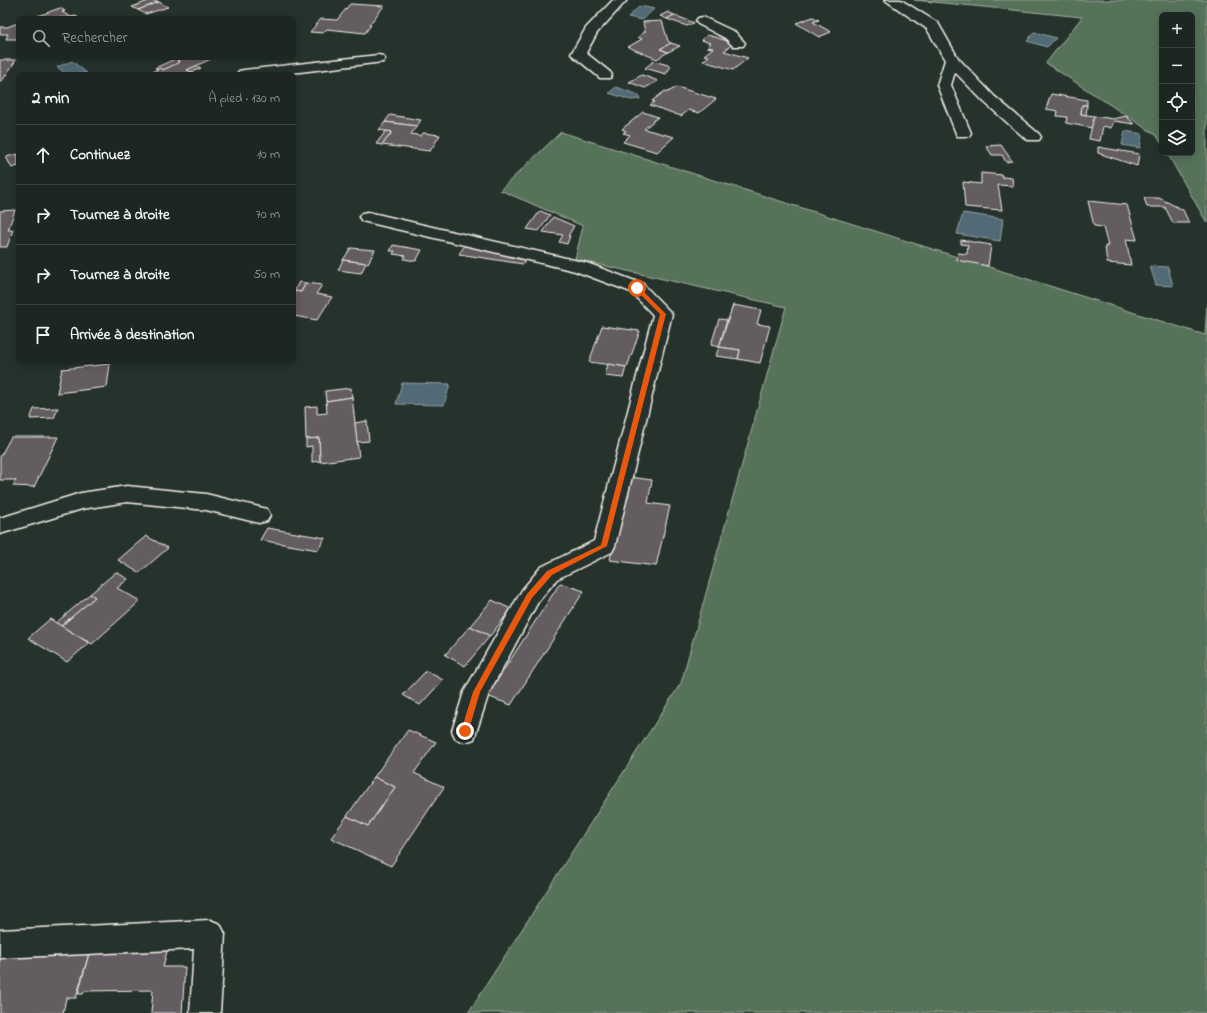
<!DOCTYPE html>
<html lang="fr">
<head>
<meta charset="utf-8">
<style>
  :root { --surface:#1c2622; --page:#29322f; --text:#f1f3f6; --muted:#a0a5a5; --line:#3a4340 }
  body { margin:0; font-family:"Indie Flower",sans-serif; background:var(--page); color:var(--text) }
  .controls { position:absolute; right:12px; top:12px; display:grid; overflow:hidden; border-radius:6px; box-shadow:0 2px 10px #0003 }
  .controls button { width:36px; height:36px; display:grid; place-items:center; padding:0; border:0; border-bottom:1px solid var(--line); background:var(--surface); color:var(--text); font:20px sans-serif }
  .stop { position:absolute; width:12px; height:12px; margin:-9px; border:3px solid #ea580c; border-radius:50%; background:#fff }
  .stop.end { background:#ea580c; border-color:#fff; box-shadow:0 1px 4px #0008 }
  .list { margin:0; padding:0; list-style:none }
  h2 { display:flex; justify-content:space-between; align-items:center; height:52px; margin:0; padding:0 16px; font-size:17px }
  h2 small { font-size:13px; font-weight:400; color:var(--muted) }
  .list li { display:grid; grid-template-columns:26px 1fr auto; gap:12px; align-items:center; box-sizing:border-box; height:60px; padding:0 16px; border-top:1px solid var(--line) }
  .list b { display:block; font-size:15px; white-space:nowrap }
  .list em { font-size:13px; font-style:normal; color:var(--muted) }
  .icon { flex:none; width:22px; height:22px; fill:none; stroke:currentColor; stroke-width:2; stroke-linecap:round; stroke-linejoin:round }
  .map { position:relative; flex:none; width:1207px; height:1013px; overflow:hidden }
  .search { position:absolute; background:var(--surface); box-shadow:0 2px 10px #0003; left:16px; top:16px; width:280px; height:44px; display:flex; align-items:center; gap:10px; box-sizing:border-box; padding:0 14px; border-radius:6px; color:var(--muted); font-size:15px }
  .panel { position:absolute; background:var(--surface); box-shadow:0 2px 10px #0003; left:16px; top:72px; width:280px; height:292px; border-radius:6px }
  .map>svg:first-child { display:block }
  .green { fill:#57735a; stroke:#a6b2a1 }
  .water { fill:#516a76; stroke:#92a0a4 }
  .building { fill:#645b60; stroke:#f4f1e8 }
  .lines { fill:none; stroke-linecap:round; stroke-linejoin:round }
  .minor-casing { stroke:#f4f1e8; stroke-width:3 }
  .minor { fill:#26332d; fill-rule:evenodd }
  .route { fill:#ea580c }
</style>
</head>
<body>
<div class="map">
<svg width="1207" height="1013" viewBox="0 0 1207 1013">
  <rect width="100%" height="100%" fill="#26332d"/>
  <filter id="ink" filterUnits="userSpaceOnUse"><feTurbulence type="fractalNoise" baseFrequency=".025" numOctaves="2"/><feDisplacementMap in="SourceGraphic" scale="8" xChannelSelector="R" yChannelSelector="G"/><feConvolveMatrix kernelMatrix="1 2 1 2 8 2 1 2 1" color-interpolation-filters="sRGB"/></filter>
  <g filter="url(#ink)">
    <g class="green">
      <polygon points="914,0 1207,0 1207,223 1167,153 1192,153 1192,15 1162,15 1162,144 1156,135 1046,63 1082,17"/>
      <polygon points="561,132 1205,335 1207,304 1207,1013 468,1013 681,683 786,307 575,259 583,226 500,190"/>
    </g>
    <g class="water">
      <polygon points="640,6 654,9 642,20 628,17"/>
      <polygon points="1034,32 1056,38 1047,47 1027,41"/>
      <polygon points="72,61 87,73 66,74 57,67"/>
      <polygon points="616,87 639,95 640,99 631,100 609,93"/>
      <polygon points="1125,131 1142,134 1140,148 1122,145"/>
      <polygon points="963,213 1003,219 1000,241 957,234"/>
      <polygon points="1150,266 1168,267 1173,286 1156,285"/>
      <polygon points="402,383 450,384 444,405 396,404"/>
    </g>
    <g class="building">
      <polygon points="151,0 159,2 138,10 132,7"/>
      <polygon points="159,2 168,7 146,14 138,10"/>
      <polygon points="350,4 384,6 369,25 371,25 365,33 327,29 323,33 310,32 321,19 337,20"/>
      <polygon points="60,8 65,11 62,12 71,17 75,16 79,18 35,17"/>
      <polygon points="668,12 674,15 667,19 660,16"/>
      <polygon points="674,15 694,23 687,26 667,19"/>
      <polygon points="813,17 819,20 813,22 831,32 819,37 796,23"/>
      <polygon points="662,21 668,41 671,43 660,49 668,52 657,59 628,47 642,39 638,37 645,32 643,22"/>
      <polygon points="18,23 18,39 6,39 8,34 0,34 0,27 7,27"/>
      <polygon points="708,35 734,43 724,51 748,58 733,70 703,61 709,56 704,55 713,48 707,47 711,43 701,40"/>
      <polygon points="671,43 680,46 668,52 660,49"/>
      <polygon points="177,58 180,60 177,61 180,62 163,70 155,68"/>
      <polygon points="183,58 213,58 187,70 192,72 189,74 150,73 160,68 163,70 180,62 177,61"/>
      <polygon points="0,60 16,60 2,81 0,81"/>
      <polygon points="654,61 671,66 666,74 645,68"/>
      <polygon points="196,66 201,68 192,72 187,70"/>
      <polygon points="642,75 658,81 645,88 629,82"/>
      <polygon points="677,87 716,99 699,113 689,110 681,116 650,105 655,102 652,101 665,91 668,92"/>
      <polygon points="1051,94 1087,100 1087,105 1082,105 1081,114 1094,116 1092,128 1066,123 1067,117 1057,116 1058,111 1046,109"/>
      <polygon points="1082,105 1087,105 1086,115 1081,114"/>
      <polygon points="643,112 658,117 644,129 674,137 657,152 623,142 630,135 623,133 626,131 622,129"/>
      <polygon points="390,115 421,120 417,126 385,122"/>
      <polygon points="1094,116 1113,119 1126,116 1134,124 1114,121 1111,128 1103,126 1100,141 1089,139"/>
      <polygon points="385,122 417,126 411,134 421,136 423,133 440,135 430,151 382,145 392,132 379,130"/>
      <polygon points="386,131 392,132 382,145 376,144"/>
      <polygon points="1001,145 1012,161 1006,162 1002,155 992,155 986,146"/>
      <polygon points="1098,147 1139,154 1137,166 1098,153"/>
      <polygon points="18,154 18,166 12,168 6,157"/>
      <polygon points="981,173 1002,175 1002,177 1012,178 1013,186 998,185 1002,210 965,207 963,182 981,184"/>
      <polygon points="1144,198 1159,198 1183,210 1189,223 1173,223 1165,207 1147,207"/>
      <polygon points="1088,201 1127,205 1137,240 1126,239 1131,265 1107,263 1105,246 1108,246 1103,227 1094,226"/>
      <polygon points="15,210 8,230 13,230 7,247 0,247 0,211"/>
      <polygon points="540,211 550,215 539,231 527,229"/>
      <polygon points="553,217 574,226 568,236 570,236 567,244 559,242 563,235 543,232"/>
      <polygon points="961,240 991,245 988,266 957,260 958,253 967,254 968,245 961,244"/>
      <polygon points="393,245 422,250 416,261 404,259 406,256 393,254 395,251 390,251"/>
      <polygon points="465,245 527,258 523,264 459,254"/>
      <polygon points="351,248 375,250 368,263 343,260"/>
      <polygon points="343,260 366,263 361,273 338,270"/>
      <polygon points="299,282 306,283 301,292 294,291"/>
      <polygon points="306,283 322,285 316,294 332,297 317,320 294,316 294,291 301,292"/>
      <polygon points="733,305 761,310 757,324 770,326 760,363 738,359 740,350 719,347"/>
      <polygon points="719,319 727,320 719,347 711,345"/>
      <polygon points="602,326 640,331 627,367 589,362"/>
      <polygon points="719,347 740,350 738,359 716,356"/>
      <polygon points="110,364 107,387 57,393 62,369"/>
      <polygon points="608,364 626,367 623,378 605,376"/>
      <polygon points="351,388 352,397 326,401 325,391"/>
      <polygon points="352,397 359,457 320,462 319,438 306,439 305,407 317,406 317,414 327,413 326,401"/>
      <polygon points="58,408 54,418 30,419 34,409"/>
      <polygon points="367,421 369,441 357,442 355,423"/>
      <polygon points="11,437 58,437 34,487 13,486 16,480 0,480 0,457"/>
      <polygon points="319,438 320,461 312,462 312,446 306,447 306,439"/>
      <polygon points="629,477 652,480 648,503 670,506 656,566 610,560"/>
      <polygon points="267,528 325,538 318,550 260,540"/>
      <polygon points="146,536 168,548 139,573 118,560"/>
      <polygon points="116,572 128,579 117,588 140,601 92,644 61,626 95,597 90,594"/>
      <polygon points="560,583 584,591 511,705 487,696"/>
      <polygon points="90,594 95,597 61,626 56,623"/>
      <polygon points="492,600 511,609 490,636 470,626"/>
      <polygon points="50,619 89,643 67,662 28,638"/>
      <polygon points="470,626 490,636 465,666 445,655"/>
      <polygon points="426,671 443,680 420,705 403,695"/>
      <polygon points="408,730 436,742 414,773 444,787 391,866 331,838 347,816 368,826 395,787 374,777"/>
      <polygon points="374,777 395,787 368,826 347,816"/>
      <polygon points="90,950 76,998 66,998 63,1013 0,1013 0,951"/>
      <polygon points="90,950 167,951 163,967 185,967 182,1013 151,1013 153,990 85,991 83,994 78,994"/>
    </g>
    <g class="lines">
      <g class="minor-casing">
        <g id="minor">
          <polygon points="613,0 627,0 597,33 586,53 610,72 612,75 610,78 600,78 571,54 586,28"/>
          <polygon points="885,0 901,0 938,23 958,58 994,96 1039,134 1041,137 1039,140 1027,140 984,102 955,72 951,85 971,133 969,136 957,136 937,85 945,60 927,29"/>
          <polygon points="703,17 735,32 745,43 743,46 733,46 725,38 698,24 696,21 698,18"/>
          <polygon points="378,55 383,56 385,59 383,62 283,74 237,74 239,71 244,70"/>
          <polygon points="368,212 587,263 643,284 672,314 615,546 612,552 557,579 538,602 489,693 474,739 465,742 456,739 452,731 464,692 522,590 541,567 594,541 653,315 631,292 575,271 362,221 359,217 362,213"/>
          <polygon points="127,486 206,494 267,509 270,515 267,521 259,523 206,510 127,502 82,509 0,534 0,518 81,493"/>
          <polygon points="210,920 220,924 225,934 220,1013 190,1013 194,949 0,958 0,930"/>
        </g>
      </g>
      <use href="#minor" class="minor"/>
    </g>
  </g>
  <polygon class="route" points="635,287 639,287 666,314 607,546 552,575 532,598 480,692 468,733 463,733 461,731 473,692 527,594 547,571 601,545 660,314 635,289"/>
</svg>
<div class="controls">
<button>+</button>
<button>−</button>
<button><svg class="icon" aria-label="locate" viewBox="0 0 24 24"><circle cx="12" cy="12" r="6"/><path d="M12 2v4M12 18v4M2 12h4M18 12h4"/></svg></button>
<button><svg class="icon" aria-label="layers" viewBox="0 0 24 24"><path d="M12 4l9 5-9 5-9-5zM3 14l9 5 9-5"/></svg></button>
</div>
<div class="stop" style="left:637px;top:288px"></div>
<div class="stop end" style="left:465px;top:731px"></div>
<div class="search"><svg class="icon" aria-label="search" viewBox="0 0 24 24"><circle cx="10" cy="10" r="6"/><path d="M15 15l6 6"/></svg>Rechercher</div>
<section class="panel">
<h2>2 min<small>À pied · 130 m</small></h2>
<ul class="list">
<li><svg class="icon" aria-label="ahead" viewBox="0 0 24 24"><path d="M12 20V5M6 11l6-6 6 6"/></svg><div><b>Continuez</b></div><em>10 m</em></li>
<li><svg class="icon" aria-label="right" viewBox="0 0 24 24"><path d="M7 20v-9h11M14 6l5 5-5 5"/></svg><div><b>Tournez à droite</b></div><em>70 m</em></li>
<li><svg class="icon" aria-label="right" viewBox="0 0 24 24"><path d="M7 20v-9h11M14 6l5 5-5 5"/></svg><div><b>Tournez à droite</b></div><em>50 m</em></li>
<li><svg class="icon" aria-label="arrive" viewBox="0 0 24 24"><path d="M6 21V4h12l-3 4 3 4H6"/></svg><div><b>Arrivée à destination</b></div></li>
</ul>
</section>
</div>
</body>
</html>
